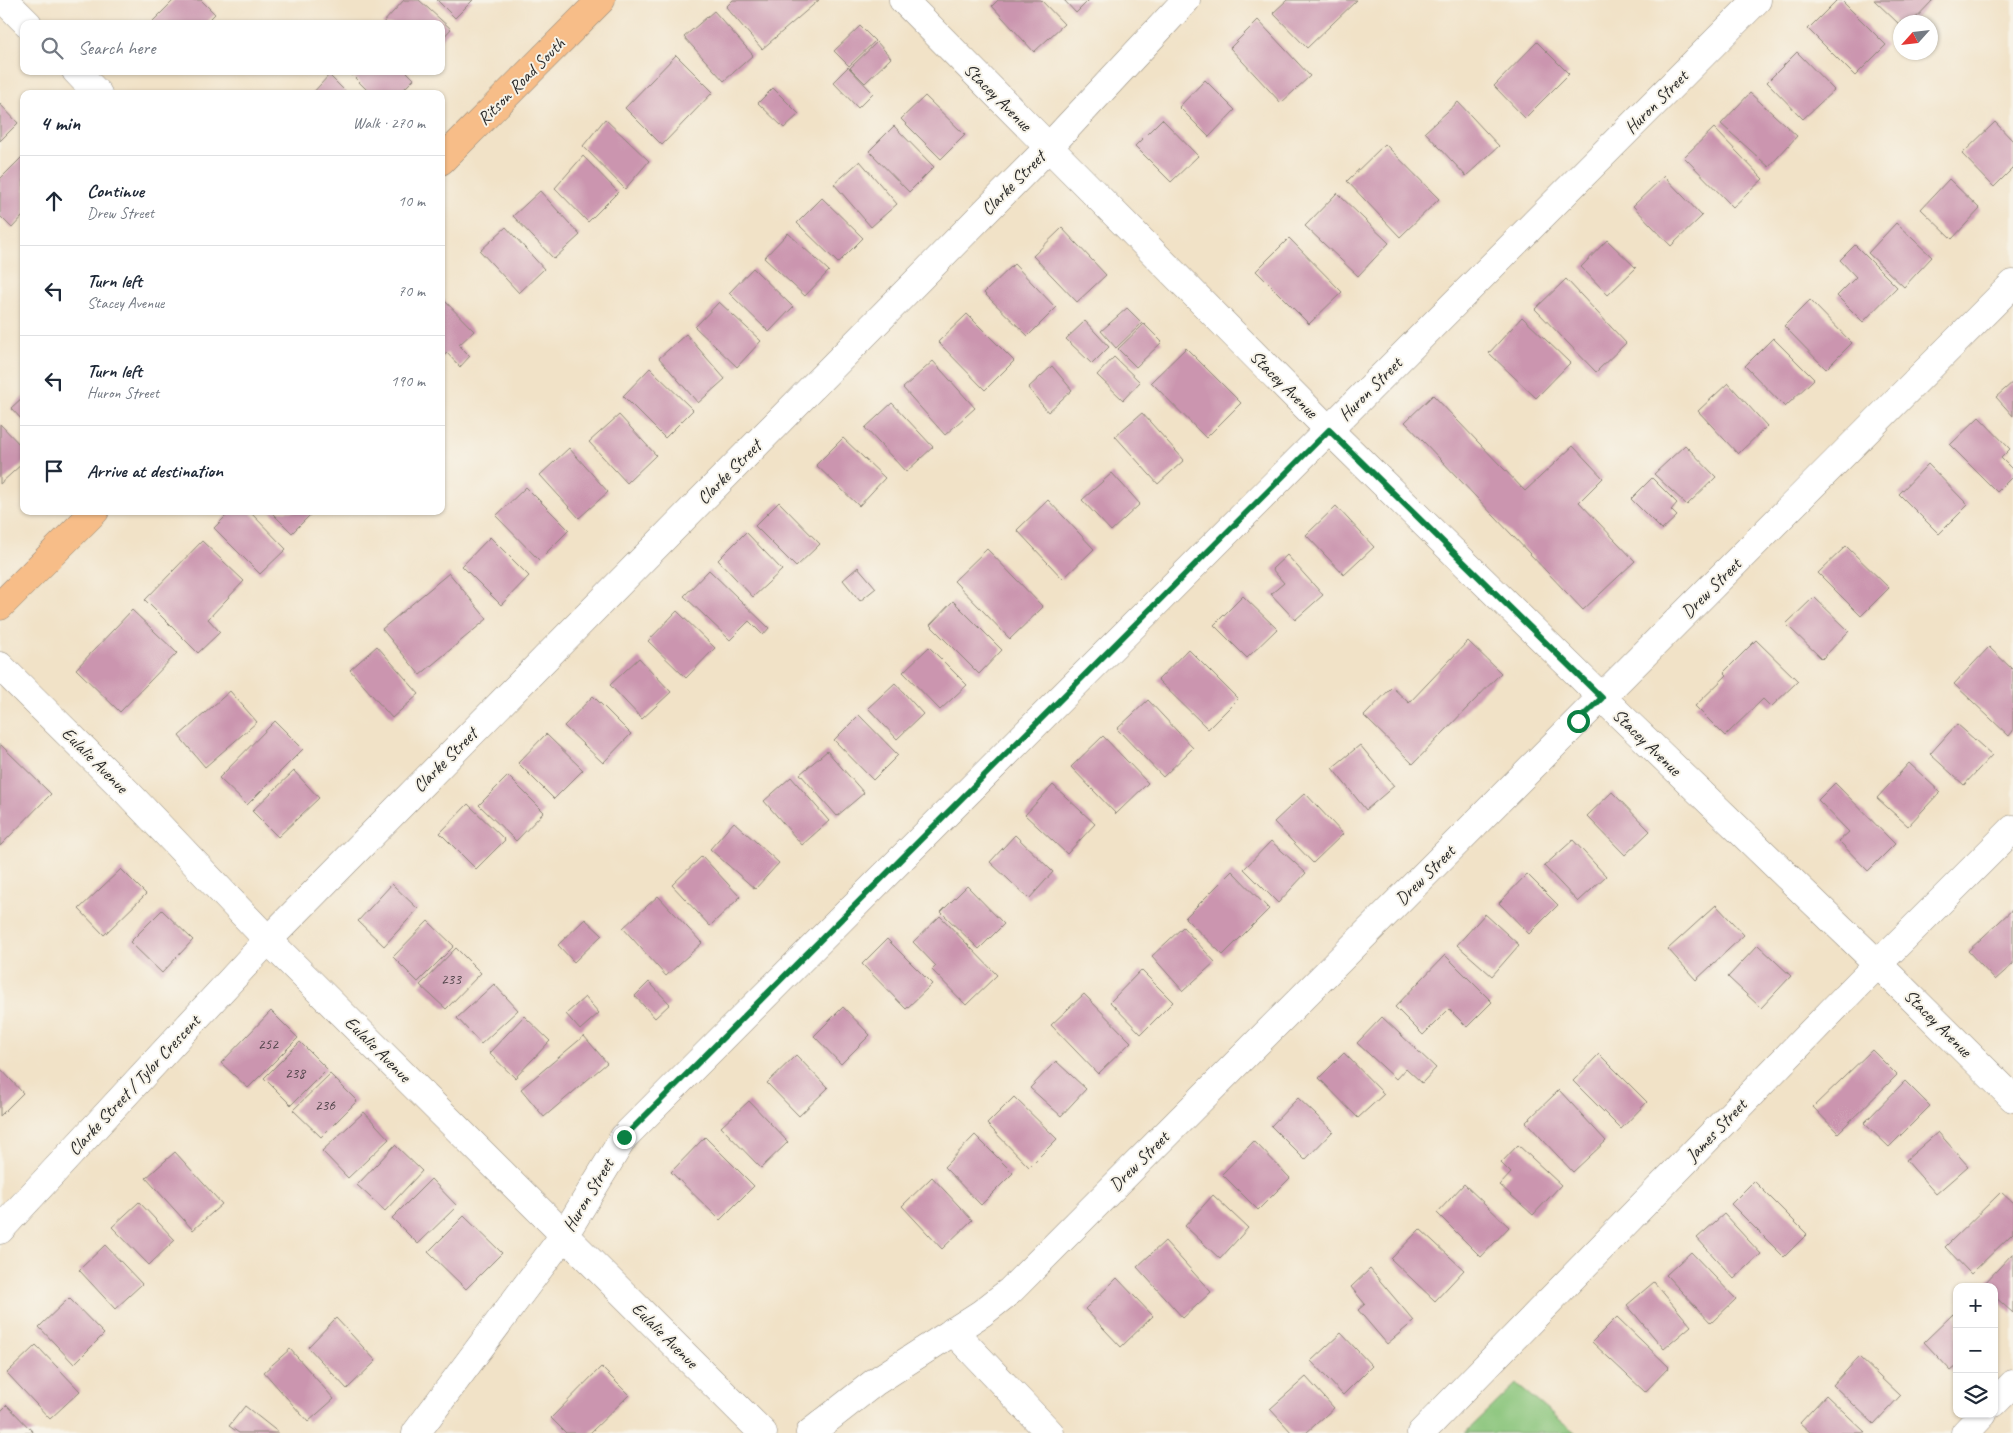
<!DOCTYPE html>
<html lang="en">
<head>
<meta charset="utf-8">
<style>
  :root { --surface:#fff; --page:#f6f6f7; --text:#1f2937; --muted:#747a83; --line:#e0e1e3 }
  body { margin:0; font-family:Caveat,sans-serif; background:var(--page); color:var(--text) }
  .controls { position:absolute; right:15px; bottom:15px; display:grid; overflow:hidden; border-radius:10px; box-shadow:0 1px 4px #0004 }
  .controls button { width:45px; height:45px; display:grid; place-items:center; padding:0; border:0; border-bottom:1px solid var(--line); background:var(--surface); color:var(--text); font:25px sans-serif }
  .compass { position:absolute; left:1893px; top:15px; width:45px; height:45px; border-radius:50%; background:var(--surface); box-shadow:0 1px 4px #0004; rotate:243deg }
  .stop { position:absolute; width:15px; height:15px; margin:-11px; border:4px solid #0b8043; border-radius:50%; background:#fff }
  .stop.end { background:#0b8043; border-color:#fff; box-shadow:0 1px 5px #0008 }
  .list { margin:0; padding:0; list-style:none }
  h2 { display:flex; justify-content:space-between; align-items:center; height:65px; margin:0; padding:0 20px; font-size:21px }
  h2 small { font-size:16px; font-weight:400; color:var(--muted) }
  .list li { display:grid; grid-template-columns:32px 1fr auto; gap:15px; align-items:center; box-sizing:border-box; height:90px; padding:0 20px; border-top:1px solid var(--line) }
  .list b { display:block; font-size:19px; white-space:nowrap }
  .list p { margin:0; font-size:16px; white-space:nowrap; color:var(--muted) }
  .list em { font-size:16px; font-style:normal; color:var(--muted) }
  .icon { flex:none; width:28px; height:28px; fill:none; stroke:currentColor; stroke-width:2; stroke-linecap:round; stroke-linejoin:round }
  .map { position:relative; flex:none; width:2013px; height:1433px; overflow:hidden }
  .search { position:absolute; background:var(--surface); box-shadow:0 1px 4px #0004; left:20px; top:20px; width:425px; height:55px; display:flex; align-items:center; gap:12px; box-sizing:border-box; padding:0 18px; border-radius:10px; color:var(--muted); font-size:19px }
  .panel { position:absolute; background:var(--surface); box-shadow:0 1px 4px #0004; left:20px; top:90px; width:425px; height:425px; border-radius:10px }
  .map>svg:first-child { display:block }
  .green { fill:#8ac57b; stroke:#5a7853 }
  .building { fill:#cb95af }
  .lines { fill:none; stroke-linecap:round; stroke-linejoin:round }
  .minor-casing { stroke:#8e8679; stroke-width:29 }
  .major-casing { stroke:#8e8679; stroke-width:29 }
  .minor { stroke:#fff; stroke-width:28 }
  .major { stroke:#f7bd88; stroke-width:28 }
  .route { stroke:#0b8043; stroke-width:6 }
  .labels { text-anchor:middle; stroke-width:4; stroke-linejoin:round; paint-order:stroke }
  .number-label { font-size:15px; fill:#53464c }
  .street-label { font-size:18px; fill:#2b2b2b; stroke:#f7f3e8 }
</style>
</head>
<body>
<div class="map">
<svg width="2013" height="1433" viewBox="0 0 2013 1433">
  <rect width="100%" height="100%" fill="#f7f3e8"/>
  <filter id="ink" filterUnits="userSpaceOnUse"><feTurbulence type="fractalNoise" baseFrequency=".02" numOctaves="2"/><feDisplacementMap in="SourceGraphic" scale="10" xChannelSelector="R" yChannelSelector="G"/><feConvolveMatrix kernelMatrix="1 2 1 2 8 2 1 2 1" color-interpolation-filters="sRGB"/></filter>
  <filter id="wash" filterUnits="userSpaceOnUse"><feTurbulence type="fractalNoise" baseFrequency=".0096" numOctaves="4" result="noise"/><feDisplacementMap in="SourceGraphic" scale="20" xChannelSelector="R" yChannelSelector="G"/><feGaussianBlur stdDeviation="1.12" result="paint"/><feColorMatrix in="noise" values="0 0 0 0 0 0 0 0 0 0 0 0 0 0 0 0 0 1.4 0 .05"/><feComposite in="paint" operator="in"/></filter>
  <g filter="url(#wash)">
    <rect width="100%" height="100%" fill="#f1e2c7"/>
    <polygon class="green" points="1516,1384 1576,1433 1465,1433"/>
    <g id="blocks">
      <g class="building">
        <polygon points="174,0 201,0 215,14 205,24 150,24"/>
        <polygon points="404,0 419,0 451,29 441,40 441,24 382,24"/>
        <polygon points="437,0 473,0 455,18"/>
        <polygon points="733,0 819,0 762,49 726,7"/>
        <polygon points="998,0 1041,0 1064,24 1034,52 992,6"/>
        <polygon points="1064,0 1089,0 1076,13"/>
        <polygon points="1287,0 1357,0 1307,48 1273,13"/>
        <polygon points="1837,0 1841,0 1886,45 1855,76 1808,29"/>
        <polygon points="1874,0 1933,0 1912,22 1900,22 1900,25"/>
        <polygon points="714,11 753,55 724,81 684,37"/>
        <polygon points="1258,20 1310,76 1281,103 1230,48"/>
        <polygon points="860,26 875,41 849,66 834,51"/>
        <polygon points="877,42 891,58 865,83 850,68"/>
        <polygon points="1537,42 1569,74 1525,118 1494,86"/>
        <polygon points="1797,52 1834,90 1803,119 1767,82"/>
        <polygon points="676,55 713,92 662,145 625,108"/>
        <polygon points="848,67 873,93 858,108 833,82"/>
        <polygon points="348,71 406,71 414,79 399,94 371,94"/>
        <polygon points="329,75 348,94 312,94"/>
        <polygon points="1205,80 1235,110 1209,137 1179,107"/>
        <polygon points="773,88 799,114 784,128 758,103"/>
        <polygon points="1750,93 1797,136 1769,167 1721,124"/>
        <polygon points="925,96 965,135 941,159 901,119"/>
        <polygon points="1458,102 1499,146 1466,176 1425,132"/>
        <polygon points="0,104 18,123 0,141"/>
        <polygon points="605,119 649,161 625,189 583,146"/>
        <polygon points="1162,119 1198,156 1171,182 1135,146"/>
        <polygon points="1995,122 2013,141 2013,168 1994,187 1962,154"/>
        <polygon points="894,126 934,167 909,192 869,151"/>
        <polygon points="1714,128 1763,179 1733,207 1684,157"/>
        <polygon points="1385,144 1439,199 1400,237 1347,181"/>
        <polygon points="24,155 24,215 12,228 0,216 0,179"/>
        <polygon points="583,156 618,192 588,222 555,188"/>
        <polygon points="860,161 897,204 871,227 834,184"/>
        <polygon points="1664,176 1702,216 1671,246 1633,206"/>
        <polygon points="1949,179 1980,209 1952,239 1921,209"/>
        <polygon points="540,191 580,235 554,259 513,216"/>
        <polygon points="1337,193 1389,243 1358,276 1305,226"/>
        <polygon points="822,198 863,238 838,263 797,223"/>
        <polygon points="1896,223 1932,257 1904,287 1868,253"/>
        <polygon points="506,227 544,269 519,293 480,251"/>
        <polygon points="1062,228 1106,275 1077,302 1033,256"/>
        <polygon points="788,233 829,271 805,296 764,258"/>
        <polygon points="1289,238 1342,292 1309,324 1256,271"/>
        <polygon points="1607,240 1636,268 1608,295 1581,267"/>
        <polygon points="1855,245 1897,287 1863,322 1837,296 1856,277 1840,260"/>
        <polygon points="1014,264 1056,308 1028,336 984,293"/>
        <polygon points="753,268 793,307 769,332 729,293"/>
        <polygon points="1566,279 1626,343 1596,372 1535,309"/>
        <polygon points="441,297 474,331 459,345 470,356 460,367 447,353 441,358"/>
        <polygon points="1810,300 1852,343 1826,369 1784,326"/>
        <polygon points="719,302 761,341 737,367 695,327"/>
        <polygon points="1127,308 1142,323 1116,348 1101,331"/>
        <polygon points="967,314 1014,361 985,390 938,342"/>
        <polygon points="1522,317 1570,363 1536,398 1489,353"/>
        <polygon points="1085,321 1109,347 1092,364 1066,339"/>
        <polygon points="1144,324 1162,342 1136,367 1118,349"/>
        <polygon points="686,334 725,379 698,403 659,358"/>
        <polygon points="1773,338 1814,379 1785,407 1745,366"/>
        <polygon points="1186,348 1241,403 1206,438 1151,382"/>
        <polygon points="1114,357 1140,382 1123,400 1097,375"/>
        <polygon points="933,361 975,408 945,435 903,388"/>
        <polygon points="1052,366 1072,390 1048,412 1028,388"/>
        <polygon points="650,368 693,410 665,438 623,396"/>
        <polygon points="2013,382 2013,416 1996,397"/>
        <polygon points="1728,383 1767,426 1738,454 1698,411"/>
        <polygon points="1433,395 1525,491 1573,446 1603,478 1579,502 1635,561 1583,610 1405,422"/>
        <polygon points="24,396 24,422 11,408"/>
        <polygon points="892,403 933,447 906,472 865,428"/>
        <polygon points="1142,413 1184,460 1158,484 1115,436"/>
        <polygon points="619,415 656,455 627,483 589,442"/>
        <polygon points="1979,417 2010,449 2001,458 2013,470 2013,476 1997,492 1950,445"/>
        <polygon points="0,424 24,449 24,462 0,484"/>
        <polygon points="843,438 885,478 859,506 816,465"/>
        <polygon points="1685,445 1716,477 1687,505 1654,474"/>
        <polygon points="569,448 608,492 579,518 540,475"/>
        <polygon points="1928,464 1968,505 1939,534 1899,494"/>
        <polygon points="1112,473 1140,504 1111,531 1082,500"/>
        <polygon points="1652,478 1677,503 1671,510 1677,516 1662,530 1631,499"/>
        <polygon points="526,487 569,530 539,560 496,516"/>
        <polygon points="1048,500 1094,549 1063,579 1017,530"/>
        <polygon points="779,502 820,544 796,567 755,526"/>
        <polygon points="1336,506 1374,547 1344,575 1306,535"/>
        <polygon points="231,511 249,511 286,549 260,574 214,528"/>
        <polygon points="270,511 314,511 292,533"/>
        <polygon points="746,532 782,570 753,597 718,560"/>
        <polygon points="490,537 529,576 501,605 462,566"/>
        <polygon points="202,541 244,581 208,619 220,632 198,653 145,600"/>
        <polygon points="1846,546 1889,588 1861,616 1818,573"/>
        <polygon points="987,549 1043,607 1010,639 954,581"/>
        <polygon points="1287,555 1323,595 1295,620 1271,594 1284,583 1272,569"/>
        <polygon points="858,567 876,588 860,601 843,580"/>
        <polygon points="709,570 769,628 763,635 749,621 730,640 684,596"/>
        <polygon points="449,573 487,619 420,675 382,629"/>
        <polygon points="1243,596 1277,629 1247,658 1214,625"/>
        <polygon points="1814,597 1849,631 1822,659 1786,624"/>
        <polygon points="953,601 1002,650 979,674 930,625"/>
        <polygon points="132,610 177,653 120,712 76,669"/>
        <polygon points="677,611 715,648 686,678 648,641"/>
        <polygon points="1756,640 1798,681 1771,707 1763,699 1725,736 1695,706 1727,675 1724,672"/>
        <polygon points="1468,641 1501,673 1413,764 1364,716 1392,687 1409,703"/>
        <polygon points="377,646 419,694 392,718 350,670"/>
        <polygon points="929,647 967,685 940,710 903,672"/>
        <polygon points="1989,647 2013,670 2013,731 2009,736 1954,684"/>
        <polygon points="1188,649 1238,699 1208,729 1158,680"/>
        <polygon points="639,658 671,692 642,719 610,685"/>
        <polygon points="895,683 923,714 897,739 868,708"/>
        <polygon points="230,691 257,722 205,767 179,736"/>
        <polygon points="593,696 631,734 603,763 564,726"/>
        <polygon points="1148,700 1193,748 1163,777 1117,729"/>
        <polygon points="859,715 898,755 873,780 834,740"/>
        <polygon points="275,721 303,749 247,805 219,778"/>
        <polygon points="1957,724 1992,755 1964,785 1930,754"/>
        <polygon points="546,734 583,770 554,799 518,763"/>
        <polygon points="1103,736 1148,783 1116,814 1071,767"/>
        <polygon points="0,744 51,794 0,846"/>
        <polygon points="1360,745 1394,786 1366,810 1332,768"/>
        <polygon points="827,751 864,793 837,816 800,774"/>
        <polygon points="1909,763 1940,792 1908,826 1877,798"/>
        <polygon points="294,771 319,798 278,837 252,811"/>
        <polygon points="508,776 544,812 516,841 479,805"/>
        <polygon points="791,777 829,821 802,845 764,801"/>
        <polygon points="1835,783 1895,844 1868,871 1839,841 1849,832 1818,800"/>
        <polygon points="1053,785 1095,824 1067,854 1025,815"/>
        <polygon points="1612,792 1650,831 1625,855 1587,816"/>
        <polygon points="1305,793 1343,834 1313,863 1274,822"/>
        <polygon points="468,804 505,840 476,869 440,833"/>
        <polygon points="734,822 779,863 755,889 710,849"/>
        <polygon points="1015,835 1053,872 1029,899 990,862"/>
        <polygon points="1573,840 1606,876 1578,902 1544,866"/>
        <polygon points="1271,841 1306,873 1278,903 1244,869"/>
        <polygon points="702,856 740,897 710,926 672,885"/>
        <polygon points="121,869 146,894 104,935 79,909"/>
        <polygon points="1232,871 1269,909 1223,955 1185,918"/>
        <polygon points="1527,874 1558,905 1529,934 1499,903"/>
        <polygon points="392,884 418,909 384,946 358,921"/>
        <polygon points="967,886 1004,924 979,949 941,912"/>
        <polygon points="658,896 702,943 666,976 623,928"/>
        <polygon points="1716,905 1744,935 1696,980 1668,949"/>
        <polygon points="2013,909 2013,964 1995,980 1968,951"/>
        <polygon points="162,910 193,940 162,973 130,942"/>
        <polygon points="1485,914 1519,945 1492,976 1457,945"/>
        <polygon points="940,916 997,975 966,1005 932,970 936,966 913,942"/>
        <polygon points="585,919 602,935 574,962 558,945"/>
        <polygon points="428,921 454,946 418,982 393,957"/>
        <polygon points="1183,927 1215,962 1183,991 1152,956"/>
        <polygon points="887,939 932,984 906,1009 862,964"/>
        <polygon points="1758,945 1791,976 1761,1008 1728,977"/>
        <polygon points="456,948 481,973 446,1009 420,985"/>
        <polygon points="1445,955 1492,1002 1467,1027 1449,1009 1423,1035 1395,1007"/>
        <polygon points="1141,970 1173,1002 1141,1034 1110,1002"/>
        <polygon points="649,982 670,1004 655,1018 635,996"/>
        <polygon points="494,984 518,1010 481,1044 457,1018"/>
        <polygon points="1084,994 1131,1042 1098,1074 1051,1025"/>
        <polygon points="585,997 599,1013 580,1030 566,1014"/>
        <polygon points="843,1007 870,1035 841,1064 814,1036"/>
        <polygon points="271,1011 298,1038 248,1088 221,1063"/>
        <polygon points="524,1016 550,1041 515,1078 489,1053"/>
        <polygon points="1382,1017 1436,1068 1422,1083 1406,1068 1396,1079 1357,1043"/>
        <polygon points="584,1036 607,1063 544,1117 521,1089"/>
        <polygon points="300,1042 327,1069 291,1105 264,1078"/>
        <polygon points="1872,1050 1897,1075 1838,1133 1813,1107"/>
        <polygon points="1344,1053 1384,1094 1358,1118 1319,1078"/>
        <polygon points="1599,1054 1647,1102 1621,1129 1573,1081"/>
        <polygon points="796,1055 828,1088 799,1116 767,1083"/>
        <polygon points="1056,1061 1086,1089 1061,1116 1030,1088"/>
        <polygon points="0,1068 23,1093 0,1116"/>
        <polygon points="330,1074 357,1101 321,1137 293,1110"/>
        <polygon points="1905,1081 1930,1106 1889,1147 1864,1123"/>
        <polygon points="1559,1090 1606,1141 1573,1172 1526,1122"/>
        <polygon points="1014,1097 1057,1139 1029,1167 987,1124"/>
        <polygon points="1298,1098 1333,1131 1305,1160 1271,1126"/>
        <polygon points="749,1101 788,1142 761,1168 721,1127"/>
        <polygon points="364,1112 389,1139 348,1178 322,1151"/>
        <polygon points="1938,1132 1968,1166 1936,1194 1906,1160"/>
        <polygon points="975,1135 1013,1173 981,1205 944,1167"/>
        <polygon points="705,1137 754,1186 720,1220 671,1172"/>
        <polygon points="1254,1141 1290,1178 1258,1210 1222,1174"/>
        <polygon points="395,1145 422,1171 385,1211 357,1185"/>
        <polygon points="1518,1145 1561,1185 1533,1215 1500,1185 1511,1173 1501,1163"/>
        <polygon points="175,1152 222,1204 193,1230 146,1178"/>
        <polygon points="932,1177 972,1220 942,1249 902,1206"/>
        <polygon points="431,1179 457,1206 418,1244 392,1218"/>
        <polygon points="1754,1181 1807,1234 1784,1257 1731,1204"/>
        <polygon points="1464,1184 1509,1227 1481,1257 1437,1213"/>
        <polygon points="2001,1192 2013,1203 2013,1233 1971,1274 1945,1247"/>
        <polygon points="1213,1195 1248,1228 1220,1259 1185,1226"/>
        <polygon points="139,1202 175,1240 149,1265 112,1227"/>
        <polygon points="1724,1214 1761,1254 1734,1279 1697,1238"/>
        <polygon points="464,1216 502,1253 466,1289 428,1252"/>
        <polygon points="1420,1229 1464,1270 1435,1301 1391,1259"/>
        <polygon points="1165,1241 1211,1292 1183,1318 1137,1267"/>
        <polygon points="105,1245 142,1284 115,1309 79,1270"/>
        <polygon points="1691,1252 1736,1299 1711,1323 1666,1275"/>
        <polygon points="2013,1253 2013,1313 1994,1296 1994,1287 1983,1285"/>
        <polygon points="1370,1269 1414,1321 1387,1344 1358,1310 1365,1304 1351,1287"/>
        <polygon points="1117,1278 1153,1316 1121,1347 1085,1309"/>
        <polygon points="1654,1282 1691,1326 1664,1349 1627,1305"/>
        <polygon points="69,1298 104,1334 74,1364 39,1327"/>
        <polygon points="1953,1314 1957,1318 1957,1366 1951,1371 1924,1342"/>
        <polygon points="1617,1317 1669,1367 1645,1392 1592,1342"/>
        <polygon points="336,1318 376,1361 347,1389 308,1347"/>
        <polygon points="1341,1333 1372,1366 1343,1395 1311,1361"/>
        <polygon points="36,1345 80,1391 50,1419 7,1373"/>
        <polygon points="290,1349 334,1399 308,1422 264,1372"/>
        <polygon points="1859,1357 1900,1396 1874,1424 1833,1385"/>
        <polygon points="601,1367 629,1395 590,1433 566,1433 551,1418"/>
        <polygon points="1306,1377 1334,1408 1306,1433 1292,1433 1270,1409"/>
        <polygon points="1826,1395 1866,1433 1811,1433 1800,1423"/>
        <polygon points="7,1405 34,1433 0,1433 0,1412"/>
        <polygon points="245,1406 279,1433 239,1433 229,1426"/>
      </g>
    </g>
  </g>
  <g filter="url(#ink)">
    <use href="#blocks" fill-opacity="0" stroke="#8e8679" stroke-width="1"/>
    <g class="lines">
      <g class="minor-casing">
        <g id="minor">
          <polyline points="4,0 28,24"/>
          <polyline points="903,0 1329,430 1622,717 1878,964 2013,1098"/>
          <polyline points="76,71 98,94"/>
          <polyline points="0,666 127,792 268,940 763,1433"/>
          <polyline points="0,1230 268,940 1048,148 1186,0"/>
          <polyline points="953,1331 1050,1433"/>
          <polyline points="1994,1403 2013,1384"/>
          <polyline points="416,1433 565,1234 624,1137 1757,0"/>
          <polyline points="810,1433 875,1382 982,1313 1010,1291 2013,284"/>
          <polyline points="1421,1433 1859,983 2013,829"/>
          <polyline points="1965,1433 1983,1414"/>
        </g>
      </g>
      <g class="major-casing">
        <g id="major">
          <polyline points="441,161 601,0"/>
          <polyline points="0,606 95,511"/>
        </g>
      </g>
      <use href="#minor" class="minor"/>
      <use href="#major" class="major"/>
    </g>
  </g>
  <g class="lines" filter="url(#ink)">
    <polyline class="route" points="624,1137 1329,430 1602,698 1578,721"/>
  </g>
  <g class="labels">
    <g class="number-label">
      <text x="451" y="984">233</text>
      <text x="268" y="1049">252</text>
      <text x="295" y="1078">238</text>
      <text x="325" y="1110">236</text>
    </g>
    <g class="street-label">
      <text transform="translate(521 81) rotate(-45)" y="6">Ritson Road South</text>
      <text transform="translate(998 97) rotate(45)" y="6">Stacey Avenue</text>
      <text transform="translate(1656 102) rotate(-45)" y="6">Huron Street</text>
      <text transform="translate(1013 183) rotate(-45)" y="6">Clarke Street</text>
      <text transform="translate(1284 384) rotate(45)" y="6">Stacey Avenue</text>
      <text transform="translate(1370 389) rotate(-45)" y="6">Huron Street</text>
      <text transform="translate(729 472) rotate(-45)" y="6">Clarke Street</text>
      <text transform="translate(1711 588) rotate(-45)" y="6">Drew Street</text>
      <text transform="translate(1647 742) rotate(44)" y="6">Stacey Avenue</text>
      <text transform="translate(95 760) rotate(45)" y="6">Eulalie Avenue</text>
      <text transform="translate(445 760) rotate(-45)" y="6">Clarke Street</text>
      <text transform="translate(1425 875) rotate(-45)" y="6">Drew Street</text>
      <text transform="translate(1938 1023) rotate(45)" y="6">Stacey Avenue</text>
      <text transform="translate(378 1049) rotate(45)" y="6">Eulalie Avenue</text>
      <text transform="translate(134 1085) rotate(-47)" y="6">Clarke Street / Tylor Crescent</text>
      <text transform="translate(1716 1130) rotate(-46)" y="6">James Street</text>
      <text transform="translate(1139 1161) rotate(-45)" y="6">Drew Street</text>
      <text transform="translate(588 1195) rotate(-59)" y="6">Huron Street</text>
      <text transform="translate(665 1335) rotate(45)" y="6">Eulalie Avenue</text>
    </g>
  </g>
</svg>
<div class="controls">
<button>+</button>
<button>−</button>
<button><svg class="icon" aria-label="layers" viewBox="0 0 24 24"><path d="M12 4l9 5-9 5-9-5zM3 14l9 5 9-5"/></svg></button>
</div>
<svg class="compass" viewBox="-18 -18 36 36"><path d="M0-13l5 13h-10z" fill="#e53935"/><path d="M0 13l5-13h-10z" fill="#747a83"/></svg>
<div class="stop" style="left:1578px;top:721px"></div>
<div class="stop end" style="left:624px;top:1137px"></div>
<div class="search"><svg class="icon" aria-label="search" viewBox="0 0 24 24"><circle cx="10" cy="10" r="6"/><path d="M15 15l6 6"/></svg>Search here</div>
<section class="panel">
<h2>4 min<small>Walk · 270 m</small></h2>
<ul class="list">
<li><svg class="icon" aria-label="ahead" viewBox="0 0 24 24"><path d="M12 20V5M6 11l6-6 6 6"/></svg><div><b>Continue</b><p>Drew Street</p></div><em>10 m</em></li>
<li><svg class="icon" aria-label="left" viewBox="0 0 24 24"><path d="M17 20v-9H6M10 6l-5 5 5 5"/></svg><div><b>Turn left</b><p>Stacey Avenue</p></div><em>70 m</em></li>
<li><svg class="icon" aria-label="left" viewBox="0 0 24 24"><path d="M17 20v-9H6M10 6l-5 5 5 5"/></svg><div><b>Turn left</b><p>Huron Street</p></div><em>190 m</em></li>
<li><svg class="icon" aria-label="arrive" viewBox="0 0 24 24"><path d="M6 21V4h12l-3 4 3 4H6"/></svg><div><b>Arrive at destination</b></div></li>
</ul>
</section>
</div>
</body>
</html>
